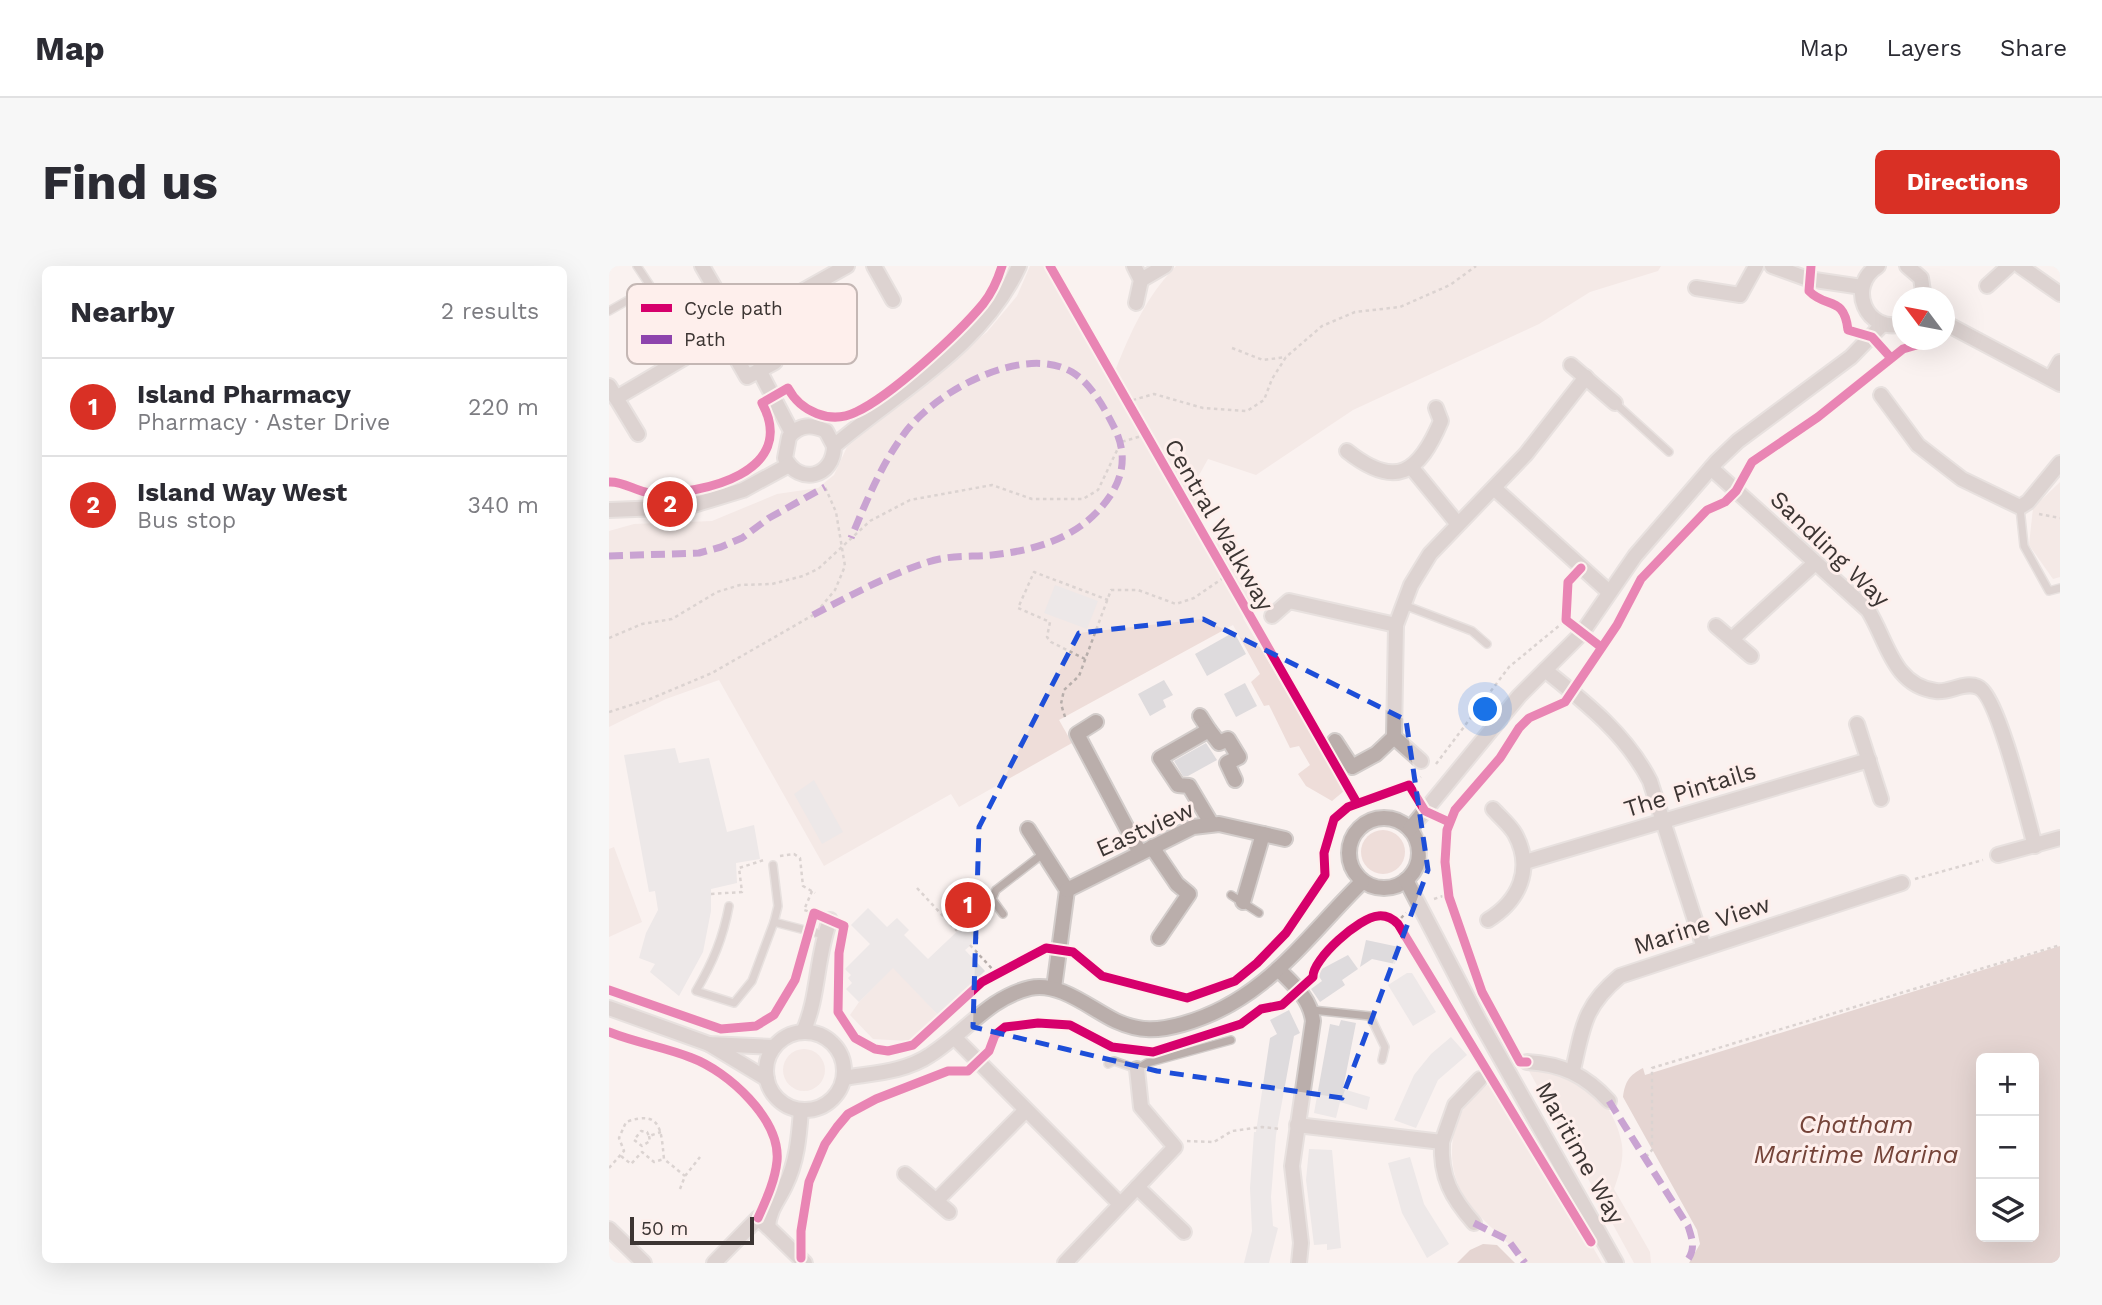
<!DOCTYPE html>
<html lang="en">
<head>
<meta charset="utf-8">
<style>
  :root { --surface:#fff; --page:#f7f7f7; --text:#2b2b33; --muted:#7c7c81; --line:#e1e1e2; --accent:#d93025 }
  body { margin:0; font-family:"Work Sans",sans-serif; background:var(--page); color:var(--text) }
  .controls { position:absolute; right:21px; bottom:21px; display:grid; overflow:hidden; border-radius:10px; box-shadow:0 7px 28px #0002 }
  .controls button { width:63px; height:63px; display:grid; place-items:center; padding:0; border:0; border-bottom:2px solid var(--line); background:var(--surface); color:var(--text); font:35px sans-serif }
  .compass { position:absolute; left:1283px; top:21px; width:63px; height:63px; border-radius:50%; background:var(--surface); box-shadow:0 7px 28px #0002; rotate:302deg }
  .scale { position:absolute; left:21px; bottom:18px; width:124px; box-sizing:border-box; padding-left:7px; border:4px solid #3c3533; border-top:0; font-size:19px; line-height:24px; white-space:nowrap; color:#3c3533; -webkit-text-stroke:5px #feefec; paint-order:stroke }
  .you { position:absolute; left:877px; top:444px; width:24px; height:24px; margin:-18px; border:5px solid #fff; border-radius:50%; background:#1a73e8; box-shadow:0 0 0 10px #1a73e833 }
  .badge { display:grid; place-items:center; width:46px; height:46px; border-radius:50%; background:var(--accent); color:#fff; font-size:23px; font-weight:700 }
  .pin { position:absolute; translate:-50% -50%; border:4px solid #fff; box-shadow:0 2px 7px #0006 }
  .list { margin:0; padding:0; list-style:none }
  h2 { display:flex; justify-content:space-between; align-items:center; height:91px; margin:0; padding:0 28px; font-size:30px }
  h2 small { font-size:23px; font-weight:400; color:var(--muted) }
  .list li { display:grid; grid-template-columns:46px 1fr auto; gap:21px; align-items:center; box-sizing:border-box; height:98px; padding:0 28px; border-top:2px solid var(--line) }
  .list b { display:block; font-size:26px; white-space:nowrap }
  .list p { margin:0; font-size:23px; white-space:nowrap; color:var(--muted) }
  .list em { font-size:23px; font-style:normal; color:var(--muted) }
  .icon { flex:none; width:38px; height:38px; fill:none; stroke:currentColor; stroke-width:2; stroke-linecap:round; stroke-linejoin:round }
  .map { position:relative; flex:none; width:1451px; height:997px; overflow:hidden; border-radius:10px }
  header { display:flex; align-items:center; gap:42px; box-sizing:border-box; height:98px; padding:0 35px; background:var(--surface); border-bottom:2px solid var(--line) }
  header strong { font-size:33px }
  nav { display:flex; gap:38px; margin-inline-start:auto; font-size:24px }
  .intro { display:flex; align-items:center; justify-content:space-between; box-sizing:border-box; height:168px; padding:0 42px }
  h1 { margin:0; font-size:49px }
  .button { padding:18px 32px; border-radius:10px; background:var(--accent); color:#fff; font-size:24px; font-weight:700 }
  main { display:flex; gap:42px; padding:0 42px }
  aside { flex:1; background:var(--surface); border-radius:10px; box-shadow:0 7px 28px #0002 }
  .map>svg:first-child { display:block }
  .green { fill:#eeddd9 }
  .water { fill:#ccb2ad; fill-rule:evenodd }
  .building { fill:#dedbdd }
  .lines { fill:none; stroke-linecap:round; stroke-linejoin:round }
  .lane-casing { stroke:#d3cdcb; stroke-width:10 }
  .street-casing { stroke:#d3cdcb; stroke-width:18 }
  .path { stroke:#b7aeab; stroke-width:2.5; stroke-dasharray:3.5 3.5; stroke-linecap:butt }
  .lane { stroke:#baaeab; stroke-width:7 }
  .street { stroke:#baaeab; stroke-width:14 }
  .quiet { stroke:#8e44ad; stroke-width:7; stroke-dasharray:14 7; stroke-linecap:butt }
  .cycleway-casing { stroke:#feefec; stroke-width:13 }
  .cycleway { stroke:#d6006c; stroke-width:9 }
  .marked { fill:none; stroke:#1d4ed8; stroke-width:5; stroke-dasharray:14 9; stroke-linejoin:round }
  .labels { text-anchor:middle; stroke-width:6; stroke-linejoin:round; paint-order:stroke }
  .street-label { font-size:24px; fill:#3c3533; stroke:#feefec }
  .water-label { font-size:26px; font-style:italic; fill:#754439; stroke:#feefec }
  .key { fill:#feefec; stroke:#c4b7b4; stroke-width:2 }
  .key-label { font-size:19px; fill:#3c3533 }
</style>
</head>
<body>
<header>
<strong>Map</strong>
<nav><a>Map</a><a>Layers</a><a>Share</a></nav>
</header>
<div class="intro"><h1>Find us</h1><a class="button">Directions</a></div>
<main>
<aside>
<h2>Nearby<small>2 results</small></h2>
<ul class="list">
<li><span class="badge">1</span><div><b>Island Pharmacy</b><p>Pharmacy · Aster Drive</p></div><em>220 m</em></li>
<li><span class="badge">2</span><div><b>Island Way West</b><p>Bus stop</p></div><em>340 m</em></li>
</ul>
</aside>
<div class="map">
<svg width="1451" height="997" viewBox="0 0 1451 997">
  <rect width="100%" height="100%" fill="#faf2f0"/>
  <g class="green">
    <path d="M421,0H445L506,105C522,65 537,31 567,0H1052L1049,5L981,26L930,58L744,144L647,209L599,193L584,220L595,251L592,258L644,317L654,336L634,352L735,525L723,535L697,520L689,508L701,499L690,480L681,482L660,439L655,440L642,416L651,408L624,359L450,454L463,477L350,541L342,528L215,600L110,414L57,433L0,461V265L25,258L103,255L168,228L209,222L225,209L238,181L378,66L408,30Z"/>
    <polygon points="1451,216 1451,311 1444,313 1420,279 1424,242"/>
    <circle cx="774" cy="586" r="22"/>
    <polygon points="5,581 33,656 0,671 0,583"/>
    <polygon points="284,701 330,750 299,775 264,773 241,749 250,736"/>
    <circle cx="195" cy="804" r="21"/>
    <path d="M935,802C944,804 954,806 962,809C988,819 1009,852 1013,879C1015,894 1010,909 1005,923L1041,986L1042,997H1025L919,803Z"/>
    <path d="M886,813L993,997H917C899,974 873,956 858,935C837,906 838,861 861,834C868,826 878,820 886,813Z"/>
  </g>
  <g class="water">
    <path d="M1451,680V997H1080L1091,978L1088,964L1014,831C1016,816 1020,809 1034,802L1036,809ZM1372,792H1425V971H1372Z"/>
    <polygon points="874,978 888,979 906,997 848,997 861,984"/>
  </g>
  <g class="building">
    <polygon points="446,319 489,335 478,363 435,347"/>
    <polygon points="625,366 637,388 598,410 586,388"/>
    <polygon points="555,414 564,429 554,434 557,441 541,450 529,428"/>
    <polygon points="636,417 648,440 627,451 615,428"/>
    <polygon points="597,477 608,494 579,510 574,510 565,495"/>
    <polygon points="66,482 70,497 100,492 118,566 145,559 151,593 127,597 128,617 102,623 102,645 94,686 70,730 41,706 46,698 30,692 37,667 49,644 46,625 40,626 15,489"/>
    <polygon points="205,514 234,566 213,578 185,528"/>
    <polygon points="356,622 376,641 362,655 342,636"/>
    <polygon points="259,642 278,661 288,652 300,664 295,669 319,693 356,658 370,672 356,684 376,705 330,750 284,702 250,736 237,723 243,717 239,712 242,709 236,703 261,678 242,659"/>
    <polygon points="757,674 790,681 786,698 763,693 751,701"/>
    <polygon points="739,689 749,703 733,714 736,719 711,736 702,723 713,715 707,706"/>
    <polygon points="798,707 803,707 827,746 804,760 779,719"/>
    <polygon points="680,744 691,767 685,770 667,869 662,931 664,960 669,962 660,997 635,997 643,965 641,922 645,866 647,866 661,772 668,768 661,754"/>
    <polygon points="732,754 747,757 734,823 761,831 758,844 731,836 727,852 705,847 721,758 730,760"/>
    <polygon points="842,771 858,789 829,814 807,862 785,854 805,809 822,788"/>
    <polygon points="700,883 723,884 732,982 718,984 718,978 705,979 697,914"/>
    <polygon points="801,891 815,938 840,978 818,992 793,947 779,897"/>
  </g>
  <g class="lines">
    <g class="lane-casing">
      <g id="lane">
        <polyline points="23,32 39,56"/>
        <polyline points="0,45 42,21 28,0"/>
        <polyline points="1006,137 1060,186"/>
        <polyline points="1411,242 1415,280 1440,325 1451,322"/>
        <polyline points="795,339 863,365 878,378"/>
        <polyline points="164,599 169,640 165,656"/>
        <polyline points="622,629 650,647"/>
        <path d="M120,640C114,672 104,696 87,725L125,737L143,715L165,656L215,669"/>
        <polyline points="394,648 383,633 387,624 435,587"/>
        <polyline points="703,744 761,750 776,781 773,794"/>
        <polyline points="499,798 505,795 528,803 538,797 622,774"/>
      </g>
    </g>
    <g class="street-casing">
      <g id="street">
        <polyline points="93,0 121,48"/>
        <polyline points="265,0 284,34"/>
        <polyline points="525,0 532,14 527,37"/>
        <polyline points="1163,0 1199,13 1253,21"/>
        <path d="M1269,0C1237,20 1257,68 1294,58"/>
        <polyline points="1298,0 1312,12 1315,32"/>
        <polyline points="1411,0 1451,28"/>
        <polyline points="532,14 556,0"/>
        <polyline points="1378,20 1400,0"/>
        <polyline points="1087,22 1131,29 1147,0"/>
        <polygon points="133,40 166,96 138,111 106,55"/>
        <polyline points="142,54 238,0"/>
        <polyline points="1336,57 1451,118"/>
        <polyline points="962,99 1006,137"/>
        <polyline points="150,104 183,167"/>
        <polyline points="1442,112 1451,96"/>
        <polyline points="0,120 29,168"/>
        <polyline points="1272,129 1309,179 1353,213 1411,241 1419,236 1451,197"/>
        <polyline points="7,132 114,69"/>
        <path d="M225,180L217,165C203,158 190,158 180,171L176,192C190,220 225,211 225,180C291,124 373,81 410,0"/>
        <path d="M738,185C787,224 810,207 832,155L827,142"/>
        <polyline points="803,202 848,257"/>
        <path d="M1102,202L1259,344C1278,374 1284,420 1327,425C1341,427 1355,415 1369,421C1389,429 1419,555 1426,580"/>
        <polyline points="885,222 1000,326"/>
        <polyline points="0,244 78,241 134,224 180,199"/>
        <polyline points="663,350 680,335 787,359"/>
        <polyline points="1107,360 1142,390"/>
        <polyline points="1123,373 1206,297"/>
        <path d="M936,404C976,436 1017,468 1041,515L1095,682"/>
        <polyline points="591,450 600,464"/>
        <polyline points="487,456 468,468 531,587"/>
        <polyline points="1248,458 1272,533"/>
        <polyline points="726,475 743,501 767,488 785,471"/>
        <polyline points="812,495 785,471 787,359 802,319 821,288 917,188 977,111"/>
        <circle cx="775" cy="587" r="35"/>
        <polyline points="602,557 580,520 569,519 551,492 600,464 610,477 619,473 630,491 618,497 626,514"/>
        <polyline points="419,563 458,624 445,722"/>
        <polyline points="801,563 910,430 973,367 1026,290 1108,195 1129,175 1242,91 1273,59"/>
        <polyline points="543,581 568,618 580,628 550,672"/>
        <polyline points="1389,589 1451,572"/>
        <polyline points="916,596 1260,494"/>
        <polyline points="797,614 870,754 1007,997"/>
        <polyline points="458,624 584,561 610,558 676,573"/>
        <polyline points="634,636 654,568"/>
        <path d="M879,654C910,635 925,603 906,568C901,559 891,551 884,543"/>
        <path d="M669,703C685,719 701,732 704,755L683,900L692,977L690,997"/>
        <polyline points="0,742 100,778 165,781"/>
        <path d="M194,766C210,731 207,690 221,654"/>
        <circle cx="196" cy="805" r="39"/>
        <polyline points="346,772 511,938"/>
        <polyline points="100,778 158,813"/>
        <path d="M918,796C953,798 976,809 1000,835"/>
        <path d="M964,804C974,760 975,740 1011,710L1293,617"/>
        <path d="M235,812C264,807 296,806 321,789C356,767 379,732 421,722C450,715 482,743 507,755C531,766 549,765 574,758C656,735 696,672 753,616"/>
        <path d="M192,844C190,871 188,896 176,920C169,935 160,944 159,961L196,997"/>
        <polyline points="688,859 833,876 846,839 871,813"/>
        <path d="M833,876C831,911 843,932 865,957"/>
        <polyline points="296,908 340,946"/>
        <polyline points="528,921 575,966"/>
        <polyline points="328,934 416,845"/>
        <polyline points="0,963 35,997"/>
        <polyline points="105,997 149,952 159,961"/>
        <polyline points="456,997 566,881 532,841 528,803"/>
      </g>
    </g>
    <g class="path">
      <polyline points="623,82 654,94 677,91"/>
      <polyline points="517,136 545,128 594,142 638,145 655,134 663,113 677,91 713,60 746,46 791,41 841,19 867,0"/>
      <polyline points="1430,248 1451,252"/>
      <polyline points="0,372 33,358 63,353 108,326 131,319 163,318 194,310 209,303 261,255 301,234 383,219 423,233 474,233 489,224 512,176 536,169"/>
      <polyline points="476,393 442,376 438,371 441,356 409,342 425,306 499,334"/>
      <polyline points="0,446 41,433 103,407 206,348 226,324 236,300 227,246 216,221"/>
      <polyline points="456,451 452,438 455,424 470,410 502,324 529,324 567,338 585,332 617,310"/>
      <polyline points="827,498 900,401 957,354"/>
      <polyline points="800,519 812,511"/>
      <polyline points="171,590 185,588 191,592 194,620 206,627"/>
      <polyline points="1306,613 1374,594"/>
      <polyline points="308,622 348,665"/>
      <polyline points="203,625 195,644 205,647"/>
      <polyline points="102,628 133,626 130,602 155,594"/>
      <polyline points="825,633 840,628"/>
      <polyline points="787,657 797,647"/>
      <polyline points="361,679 387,707"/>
      <polyline points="40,870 41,875 33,880 25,874 32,865 38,866 40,870 52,866"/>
      <polyline points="578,875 605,876 623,865 653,861 672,863"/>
      <polyline points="12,890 22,898 33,886 45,896 55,893"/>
      <polyline points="1037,891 1043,884 1043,802 1451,679"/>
      <path d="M0,902L15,885L10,872L17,856C53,843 52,865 55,893L76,910"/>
      <polyline points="71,923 76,910 91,891"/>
    </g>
    <use href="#lane" class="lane"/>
    <use href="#street" class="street"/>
    <g class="quiet">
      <polyline points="0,290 90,287 112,281 133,272 160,252 216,221"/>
      <path d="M204,349C242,329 279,309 319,296C339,289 362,291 383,289C430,284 474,270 501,230C515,209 517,188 507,165C497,145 483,118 463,106C413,77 324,127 295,168C272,199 257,236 242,272"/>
      <path d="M1000,835L1079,960C1084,975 1087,985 1076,997"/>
      <polyline points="865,957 899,974 916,997"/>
    </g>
    <g class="cycleway-casing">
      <g id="cycleway">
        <polyline points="441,0 748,537"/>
        <path d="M1202,0L1200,25C1217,43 1235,29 1239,64L1263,71L1282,92"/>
        <path d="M0,216C15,215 27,226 42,227C94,229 190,206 153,137L179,122C191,145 221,159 247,146C282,130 349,68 374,38C382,28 389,13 393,0"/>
        <polyline points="972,302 959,316 957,354 992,381"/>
        <polyline points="0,724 112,763 147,760 165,749 186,714 205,647 235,660 230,687 229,746 246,772 266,783 279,785 304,779 373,716 437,682 464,686 493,710 578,732 626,715 648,697 677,667 716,609 715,587 725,553 739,541 800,519 816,545 840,556"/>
        <path d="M0,766C27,777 56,781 83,792C118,805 172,853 168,895C166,915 157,934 149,952"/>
        <polyline points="918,796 911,796 873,726 840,631 836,596 838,564 846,544 891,492 910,462 920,452 956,436 1008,359 1032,313 1098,244 1116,236 1127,225 1143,196 1209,151 1294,83 1325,74"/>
        <path d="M192,992V965L200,916L216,878L228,861L239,848L267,833L339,805H359L380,785L386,769L396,761L429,757L461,759L503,781L544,786L632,758L652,743L673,739L704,711C703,693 751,651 769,650C777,649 784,653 789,658L982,976"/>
      </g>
    </g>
    <use href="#cycleway" class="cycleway"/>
  </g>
  <path d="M0 0H1451V997H0ZM594,353L797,454L819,604L733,832L548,805L364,761L370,561L470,367Z" fill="#faf2f0" fill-opacity=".55" fill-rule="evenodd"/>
  <path class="marked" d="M594,353L797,454L819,604L733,832L548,805L364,761L370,561L470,367Z"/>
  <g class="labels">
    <g class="street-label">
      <text transform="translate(610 259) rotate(60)" y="8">Central Walkway</text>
      <text transform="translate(1221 283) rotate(44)" y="8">Sandling Way</text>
      <text transform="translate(1081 524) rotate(-17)" y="8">The Pintails</text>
      <text transform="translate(536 563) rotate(-24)" y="8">Eastview</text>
      <text transform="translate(1093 659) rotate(-18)" y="8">Marine View</text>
      <text transform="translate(971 887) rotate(61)" y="8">Maritime Way</text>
    </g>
    <g class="water-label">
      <text x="1247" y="867">Chatham<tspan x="1247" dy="30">Maritime Marina</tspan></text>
    </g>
  </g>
  <rect x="18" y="18" width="230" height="80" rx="10" class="key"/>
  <rect x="32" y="38" width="31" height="8" fill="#d6006c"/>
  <rect x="32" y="69" width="31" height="9" fill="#8e44ad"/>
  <g class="key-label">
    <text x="75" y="49">Cycle path</text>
    <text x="75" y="80">Path</text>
  </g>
</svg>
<div class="controls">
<button>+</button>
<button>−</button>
<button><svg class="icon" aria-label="layers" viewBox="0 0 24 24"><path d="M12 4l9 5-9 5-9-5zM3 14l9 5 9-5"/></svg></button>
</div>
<svg class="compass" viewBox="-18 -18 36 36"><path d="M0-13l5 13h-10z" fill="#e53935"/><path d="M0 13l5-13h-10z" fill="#7c7c81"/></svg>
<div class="scale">50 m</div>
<div class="you"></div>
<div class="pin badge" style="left:359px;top:639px">1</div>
<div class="pin badge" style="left:61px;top:238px">2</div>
</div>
</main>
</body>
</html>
